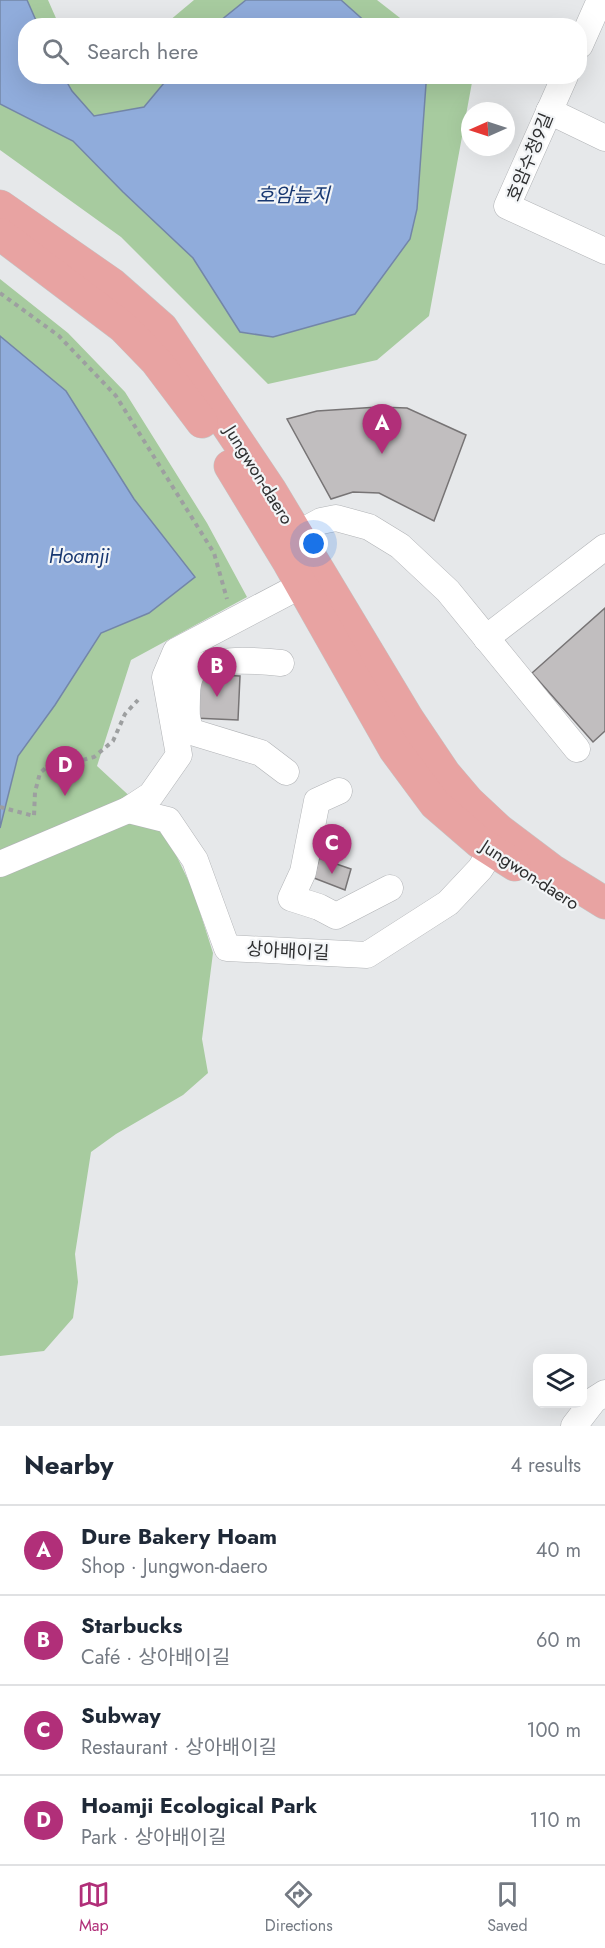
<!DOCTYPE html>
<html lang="en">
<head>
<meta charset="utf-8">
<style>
  :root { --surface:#fff; --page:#f6f6f7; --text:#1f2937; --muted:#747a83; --line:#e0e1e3; --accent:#b12f79 }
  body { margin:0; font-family:Jost,"Noto Sans KR",sans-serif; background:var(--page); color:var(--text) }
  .controls { position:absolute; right:18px; bottom:18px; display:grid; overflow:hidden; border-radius:12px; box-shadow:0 6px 24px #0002 }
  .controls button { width:54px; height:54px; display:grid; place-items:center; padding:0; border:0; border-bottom:2px solid var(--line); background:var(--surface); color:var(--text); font:30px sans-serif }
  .compass { position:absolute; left:461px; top:102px; width:54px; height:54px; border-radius:50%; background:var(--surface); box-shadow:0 6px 24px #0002; rotate:267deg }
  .you { position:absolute; left:314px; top:544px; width:21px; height:21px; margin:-15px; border:4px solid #fff; border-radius:50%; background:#1a73e8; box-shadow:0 0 0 9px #1a73e833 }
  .badge { display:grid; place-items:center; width:39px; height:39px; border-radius:50%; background:var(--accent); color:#fff; font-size:20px; font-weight:700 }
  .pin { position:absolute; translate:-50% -50px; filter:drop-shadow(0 2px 3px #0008) }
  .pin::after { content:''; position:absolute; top:32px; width:21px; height:18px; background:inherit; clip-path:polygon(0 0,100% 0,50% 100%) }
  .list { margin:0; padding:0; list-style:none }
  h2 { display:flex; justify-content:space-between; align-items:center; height:78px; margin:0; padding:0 24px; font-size:26px }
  h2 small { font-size:20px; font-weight:400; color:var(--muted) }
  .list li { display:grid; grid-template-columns:39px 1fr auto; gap:18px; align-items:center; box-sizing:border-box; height:90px; padding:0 24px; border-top:2px solid var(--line) }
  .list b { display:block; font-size:22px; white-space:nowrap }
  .list p { margin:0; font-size:20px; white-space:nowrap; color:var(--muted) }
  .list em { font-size:20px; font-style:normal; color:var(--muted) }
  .icon { flex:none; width:33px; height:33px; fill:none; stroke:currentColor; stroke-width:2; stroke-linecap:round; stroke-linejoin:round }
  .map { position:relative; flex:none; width:605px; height:1426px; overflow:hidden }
  .search { position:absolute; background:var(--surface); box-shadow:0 6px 24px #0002; left:18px; right:18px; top:18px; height:66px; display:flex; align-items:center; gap:15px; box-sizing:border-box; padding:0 21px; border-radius:24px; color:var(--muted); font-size:22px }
  .sheet { height:438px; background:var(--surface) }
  nav { display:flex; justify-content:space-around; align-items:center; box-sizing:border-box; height:84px; border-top:2px solid var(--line); background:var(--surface); font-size:16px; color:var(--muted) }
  nav a { display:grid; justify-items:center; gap:3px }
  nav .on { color:var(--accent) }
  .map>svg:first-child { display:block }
  .green { fill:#a7cb9f }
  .water { fill:#90acdb; stroke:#7386a8; stroke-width:1.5 }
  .building { fill:#c1bebf; stroke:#777475; stroke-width:1.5 }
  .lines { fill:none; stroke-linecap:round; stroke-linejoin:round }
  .minor-casing { stroke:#b1b3b6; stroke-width:27 }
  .major-casing { stroke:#c4c5c5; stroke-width:33 }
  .path { stroke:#9d9fa0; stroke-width:4; stroke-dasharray:4.5 4.5; stroke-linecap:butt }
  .minor { stroke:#fff; stroke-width:26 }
  .major { stroke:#e8a3a2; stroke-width:32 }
  .labels { text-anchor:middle; stroke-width:4.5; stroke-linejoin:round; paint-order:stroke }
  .street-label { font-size:18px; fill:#2e2f30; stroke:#f3f5f7 }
  .water-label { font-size:20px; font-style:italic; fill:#183871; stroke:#f3f5f7 }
</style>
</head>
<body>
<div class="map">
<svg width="605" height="1426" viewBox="0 0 605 1426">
  <rect width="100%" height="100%" fill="#e6e8ea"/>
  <g class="green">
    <polygon points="0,0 48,0 59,25 26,26 26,76 473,77 429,316 377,360 268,384 121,237 0,150"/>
    <polygon points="194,0 377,0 409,25 163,26"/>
    <polygon points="0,279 68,333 125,392 207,523 247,597 131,660 97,766 162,826 193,890 213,953 202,1039 208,1073 183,1095 116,1134 91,1152 75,1254 78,1282 73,1318 44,1351 0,1356"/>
  </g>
  <g class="water">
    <polygon points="0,0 27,0 38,25 26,26 26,76 64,77 72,91 94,116 144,107 169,77 421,77 426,84 417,209 410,239 355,314 273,337 240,332 193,258 123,192 73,141 0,104"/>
    <polygon points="246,0 341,0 369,25 215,25"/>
    <polygon points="0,336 66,391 134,499 195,577 149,613 101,633 55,705 18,756 0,828"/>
  </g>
  <g class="building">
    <polygon points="378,407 407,408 466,435 434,521 379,493 353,492 331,499 287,419 317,411"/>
    <polygon points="605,608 605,731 593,742 532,673"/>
    <polygon points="196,674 240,676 238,720 194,718"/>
    <polygon points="319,858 351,869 345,890 314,878"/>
  </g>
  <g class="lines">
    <g class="minor-casing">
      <g id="minor">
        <polyline points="580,45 600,0"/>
        <polyline points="565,76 507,206 605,251"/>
        <polyline points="549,111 605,138"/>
        <polyline points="297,534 321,521 336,518 369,527 400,546 448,591 577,749"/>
        <polyline points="486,638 605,547"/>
        <path d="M281,663C263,661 207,657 194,670C188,677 187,687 187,696C187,710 185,720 192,732L261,753L286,772"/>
        <polyline points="339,791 317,801 303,872 291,898 319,907 336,916 390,888"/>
        <polyline points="128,810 168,820 195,860 227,948 367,955 448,903 480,869 492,850"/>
        <polyline points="0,864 128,810 151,795 179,755 165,677 176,651 317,577"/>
        <polyline points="574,1426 594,1400 605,1393"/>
      </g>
    </g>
    <g class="major-casing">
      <g id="major">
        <polyline points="0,206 112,284 162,328 271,491 408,719 445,774 468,801 499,830 552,870 605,903"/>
        <polyline points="0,234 123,327 156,361 202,422"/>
        <polyline points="230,466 289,563 395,750 435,804 479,842 515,865"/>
      </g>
    </g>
    <g class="path">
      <polyline points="0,293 59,336 116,396 214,553 227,599"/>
      <polyline points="0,807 34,816 35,792 40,773 51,763 71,763 94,757 113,741 125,714 138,700"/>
    </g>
    <use href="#minor" class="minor"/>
    <use href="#major" class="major"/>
  </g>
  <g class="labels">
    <g class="street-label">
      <text transform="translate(530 157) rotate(-68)" y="6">호암수청9길</text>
      <text transform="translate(259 475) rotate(58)" y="6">Jungwon-daero</text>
      <text transform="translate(530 875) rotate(33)" y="6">Jungwon-daero</text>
      <text transform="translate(288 951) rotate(3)" y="6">상아배이길</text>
    </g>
    <g class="water-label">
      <text x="293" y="202">호암늪지</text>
      <text x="79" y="563">Hoamji</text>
    </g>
  </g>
</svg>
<div class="controls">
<button><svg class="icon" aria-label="layers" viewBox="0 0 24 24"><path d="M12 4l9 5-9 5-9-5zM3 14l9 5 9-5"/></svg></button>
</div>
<svg class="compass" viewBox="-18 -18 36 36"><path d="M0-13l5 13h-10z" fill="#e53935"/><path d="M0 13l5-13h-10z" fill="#747a83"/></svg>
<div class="you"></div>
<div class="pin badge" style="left:382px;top:454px">A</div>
<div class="pin badge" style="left:217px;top:697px">B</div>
<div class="pin badge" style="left:332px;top:874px">C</div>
<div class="pin badge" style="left:65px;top:796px">D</div>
<div class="search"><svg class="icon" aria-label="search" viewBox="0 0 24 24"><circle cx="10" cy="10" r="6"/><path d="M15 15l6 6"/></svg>Search here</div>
</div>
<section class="sheet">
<h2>Nearby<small>4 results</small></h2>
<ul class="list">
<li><span class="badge">A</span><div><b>Dure Bakery Hoam</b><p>Shop · Jungwon-daero</p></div><em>40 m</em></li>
<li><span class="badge">B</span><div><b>Starbucks</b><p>Café · 상아배이길</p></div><em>60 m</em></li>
<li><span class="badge">C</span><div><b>Subway</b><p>Restaurant · 상아배이길</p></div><em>100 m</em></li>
<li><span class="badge">D</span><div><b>Hoamji Ecological Park</b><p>Park · 상아배이길</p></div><em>110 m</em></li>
</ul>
</section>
<nav>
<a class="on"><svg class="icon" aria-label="map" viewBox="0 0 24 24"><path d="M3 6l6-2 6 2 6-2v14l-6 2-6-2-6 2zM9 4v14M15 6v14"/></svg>Map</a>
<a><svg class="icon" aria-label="directions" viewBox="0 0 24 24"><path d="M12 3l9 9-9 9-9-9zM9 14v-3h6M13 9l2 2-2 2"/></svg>Directions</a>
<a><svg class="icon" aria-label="saved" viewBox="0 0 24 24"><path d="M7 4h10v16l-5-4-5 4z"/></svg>Saved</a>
</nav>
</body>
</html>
